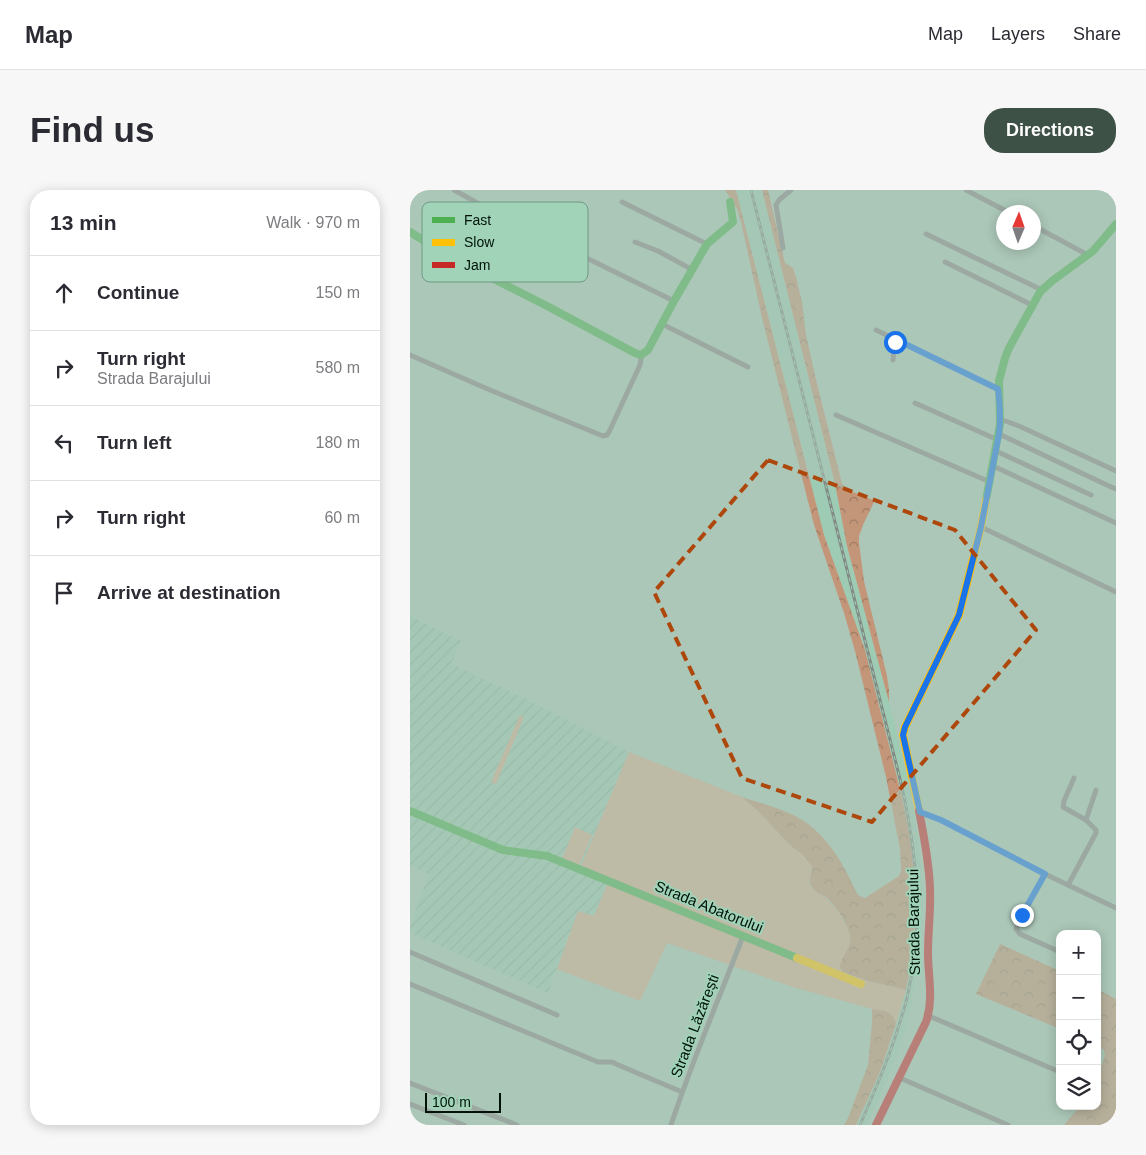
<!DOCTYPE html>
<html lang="en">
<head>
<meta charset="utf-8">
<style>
  :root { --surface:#fff; --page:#f7f7f7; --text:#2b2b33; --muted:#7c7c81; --line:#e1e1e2; --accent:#3d5146 }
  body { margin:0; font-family:Helvetica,sans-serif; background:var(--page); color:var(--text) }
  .controls { position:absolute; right:15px; bottom:15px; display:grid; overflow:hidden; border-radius:10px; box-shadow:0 2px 12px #0003 }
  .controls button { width:45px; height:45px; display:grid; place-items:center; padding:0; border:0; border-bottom:1px solid var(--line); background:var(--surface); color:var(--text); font:25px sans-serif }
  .compass { position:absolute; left:586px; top:15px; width:45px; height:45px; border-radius:50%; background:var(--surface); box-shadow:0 2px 12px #0003; rotate:2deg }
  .scale { position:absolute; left:15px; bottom:12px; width:76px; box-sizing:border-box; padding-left:5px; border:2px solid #011209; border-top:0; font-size:14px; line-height:18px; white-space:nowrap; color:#011209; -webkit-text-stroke:4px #a0d3b7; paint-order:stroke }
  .stop { position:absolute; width:15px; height:15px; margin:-11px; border:4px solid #1a73e8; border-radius:50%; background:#fff }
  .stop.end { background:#1a73e8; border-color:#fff; box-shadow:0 1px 5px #0008 }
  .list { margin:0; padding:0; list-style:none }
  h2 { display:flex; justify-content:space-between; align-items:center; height:65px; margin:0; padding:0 20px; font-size:21px }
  h2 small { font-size:16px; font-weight:400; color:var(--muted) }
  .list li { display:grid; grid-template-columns:32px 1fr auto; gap:15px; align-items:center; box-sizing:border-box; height:75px; padding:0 20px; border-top:1px solid var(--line) }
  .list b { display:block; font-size:19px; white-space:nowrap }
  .list p { margin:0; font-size:16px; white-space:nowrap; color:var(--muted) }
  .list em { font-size:16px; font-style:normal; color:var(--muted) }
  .icon { flex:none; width:28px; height:28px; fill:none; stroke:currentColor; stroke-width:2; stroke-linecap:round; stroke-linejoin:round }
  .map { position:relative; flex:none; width:706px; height:935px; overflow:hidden; border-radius:20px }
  header { display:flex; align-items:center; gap:30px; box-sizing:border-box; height:70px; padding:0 25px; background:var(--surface); border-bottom:1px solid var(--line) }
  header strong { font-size:24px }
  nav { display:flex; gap:28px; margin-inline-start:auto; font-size:18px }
  .intro { display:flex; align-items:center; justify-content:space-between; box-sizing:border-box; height:120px; padding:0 30px }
  h1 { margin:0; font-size:35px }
  .button { padding:12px 22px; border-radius:20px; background:var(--accent); color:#fff; font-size:18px; font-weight:700 }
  main { display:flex; gap:30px; padding:0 30px }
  aside { flex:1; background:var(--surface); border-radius:20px; box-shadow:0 2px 12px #0003 }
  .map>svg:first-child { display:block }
  .built { fill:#9ecbb3 }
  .industrial { fill:url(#industrial-furrows) }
  .green { fill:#d2aa90 }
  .forest { fill:url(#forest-crowns) }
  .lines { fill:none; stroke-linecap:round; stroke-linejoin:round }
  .street { stroke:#888688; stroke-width:5 }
  .fast { stroke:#4caf50; stroke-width:8 }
  .slow { stroke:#ffc107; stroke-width:8 }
  .jam { stroke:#c62828; stroke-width:8 }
  .rail-casing { stroke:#828a85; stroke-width:3 }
  .rail { stroke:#a0d3b7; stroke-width:1; stroke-dasharray:4; stroke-linecap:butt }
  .route { stroke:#1a73e8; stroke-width:6 }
  .marked { fill:none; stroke:#ae470b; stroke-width:4; stroke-dasharray:10 6; stroke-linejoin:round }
  .labels { text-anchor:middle; stroke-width:4; stroke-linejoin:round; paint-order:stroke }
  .street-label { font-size:15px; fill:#011209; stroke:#a0d3b7 }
  .key { fill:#a0d3b7; stroke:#709983; stroke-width:1 }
  .key-label { font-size:14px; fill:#011209 }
</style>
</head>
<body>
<header>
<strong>Map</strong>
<nav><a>Map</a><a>Layers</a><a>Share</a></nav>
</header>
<div class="intro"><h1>Find us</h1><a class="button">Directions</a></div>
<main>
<aside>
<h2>13 min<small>Walk · 970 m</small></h2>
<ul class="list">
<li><svg class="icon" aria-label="ahead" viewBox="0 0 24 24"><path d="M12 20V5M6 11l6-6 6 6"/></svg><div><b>Continue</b></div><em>150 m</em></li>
<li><svg class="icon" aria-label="right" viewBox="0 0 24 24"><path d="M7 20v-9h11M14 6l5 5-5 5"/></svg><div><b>Turn right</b><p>Strada Barajului</p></div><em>580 m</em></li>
<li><svg class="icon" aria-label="left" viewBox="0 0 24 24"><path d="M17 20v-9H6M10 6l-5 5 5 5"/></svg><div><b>Turn left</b></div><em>180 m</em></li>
<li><svg class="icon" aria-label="right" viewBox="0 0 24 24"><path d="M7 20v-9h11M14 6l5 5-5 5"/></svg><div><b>Turn right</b></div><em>60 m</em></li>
<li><svg class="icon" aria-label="arrive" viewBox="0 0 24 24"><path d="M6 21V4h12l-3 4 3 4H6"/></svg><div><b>Arrive at destination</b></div></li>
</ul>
</aside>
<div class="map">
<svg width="706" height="935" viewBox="0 0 706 935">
  <defs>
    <pattern id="industrial-furrows" width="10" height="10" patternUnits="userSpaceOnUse" patternTransform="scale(1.25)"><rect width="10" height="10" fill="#9ecbb3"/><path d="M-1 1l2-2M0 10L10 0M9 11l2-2" fill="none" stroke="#86ad99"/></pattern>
    <pattern id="forest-crowns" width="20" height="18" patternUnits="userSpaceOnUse" patternTransform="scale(1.25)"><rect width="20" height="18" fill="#c49679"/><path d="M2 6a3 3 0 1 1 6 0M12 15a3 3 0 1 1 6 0" fill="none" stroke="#9d7961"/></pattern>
  </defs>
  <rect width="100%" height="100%" fill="#acc7b8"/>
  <polygon class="built" points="326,0 352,0 425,294 437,356 479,512 501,604 508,646 513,706 511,751 506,788 497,834 490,857 479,887 457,935 446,935 470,882 496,800 503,764 505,738 505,706 503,674 500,648 492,607 455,460 414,345"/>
  <polygon class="industrial" points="0,426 51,451 41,474 116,509 219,562 170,678 199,689 184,726 168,721 138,803 0,743 0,738 5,723 19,684 0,675"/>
  <g class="green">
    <polygon points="110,525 114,527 86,594 81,592"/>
    <polygon points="219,562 332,607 350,623 377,652 396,668 402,677 399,691 401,697 416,708 428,721 437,737 441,747 433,782 458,791 496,800 486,834 484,827 476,822 462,819 383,797 257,753 230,811 147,779 168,721 184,726 199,690 170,678"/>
    <polygon points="165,637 182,645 169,676 152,669"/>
  </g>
  <g class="forest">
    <path d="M315,0H326L414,345L455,460L492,607L500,648L503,674L505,706V738L503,764L496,800L458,791L433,782L430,778C430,767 443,756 440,745C437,732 426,717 417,708C412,704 401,700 400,693C399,688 402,682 402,677L396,668L377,652L350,623L332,607C353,614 375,619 394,631C409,641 423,658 432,674C438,684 442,694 448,705L452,707L455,708L489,686L491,682V677L490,659L476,587L445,461L434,423L404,335L353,132L331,32L327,19Z"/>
    <polygon points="352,0 358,0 375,73 383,78 386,87 392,112 396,145 408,198 432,293 436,299 463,310 464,312 453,335 449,346 449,353 454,391 477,486 479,500 479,512 437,356 425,294"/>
    <polygon points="590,754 650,781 650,839 566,804"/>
    <polygon points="687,799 706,809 706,935 654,935 670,916 687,916 687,886 693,872 695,865 694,860 687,855"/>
    <path d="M462,819C474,821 483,820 486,834L470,882L446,935H434L438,928L458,875L462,833Z"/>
  </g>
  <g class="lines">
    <g class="street">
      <polyline points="44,0 89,25 264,111"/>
      <polyline points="556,0 598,22"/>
      <polyline points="212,12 297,54"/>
      <polyline points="624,36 678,65"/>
      <polyline points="516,44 632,100"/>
      <polyline points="225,52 248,61 281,79"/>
      <polyline points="373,58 366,15 369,10 381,0"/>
      <polyline points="535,72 622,115"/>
      <polyline points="252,134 338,177"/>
      <polyline points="466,140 588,199"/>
      <polyline points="0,165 80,200 193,246 197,245 199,242 230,175 231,169 231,165"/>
      <polyline points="483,170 484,156 487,150"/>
      <polyline points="505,213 588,250"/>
      <polyline points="426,225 580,292"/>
      <polyline points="590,229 609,236 706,281"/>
      <polyline points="589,244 701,297 706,299"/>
      <polyline points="586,261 681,305"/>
      <polyline points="583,276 706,333"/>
      <polyline points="571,337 706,402"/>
      <polyline points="510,622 531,630 635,684 706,718"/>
      <polyline points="676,630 686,600"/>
      <polyline points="635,684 612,725 606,739 610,744 650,762"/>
      <polyline points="658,695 686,643 686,640 676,630 653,617 654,611 664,588"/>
      <polyline points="0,762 147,825"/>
      <polyline points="0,794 188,872 202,872 206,874 272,902"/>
      <polyline points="519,826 650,882"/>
      <polyline points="490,888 598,935"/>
      <polyline points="0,893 107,935"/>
      <polyline points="0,914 54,935"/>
      <path d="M261,935C282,871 309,809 333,746"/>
    </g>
    <g class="fast">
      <polyline points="0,42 35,64 137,116 225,163 231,165 238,160 264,111 297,54 323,32 320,12"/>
      <polyline points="576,310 590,234 589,191 595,168 599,158 630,102 642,91 683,61 706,34"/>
      <polyline points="0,621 93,660 137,666 387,768"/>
    </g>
    <g class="slow">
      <polyline points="509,621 493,545 495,537 549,425 571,337 576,310"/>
      <polyline points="387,768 451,794"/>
    </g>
    <path class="jam" d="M466,935L516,832C524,809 518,787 518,763C518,741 521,720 520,698C519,672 514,646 509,621"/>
    <g class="rail-casing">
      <path id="rail" d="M341,0L492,597C507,665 514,735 498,803C497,811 494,818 492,825C481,864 466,898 450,935"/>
    </g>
    <use href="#rail" class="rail"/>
  </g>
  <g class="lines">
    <path class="route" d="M485,152L487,150L588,199C590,214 591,229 589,244L571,337L549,425L495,537L493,545L510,622L531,630L635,684L612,725"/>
  </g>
  <path d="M0 0H706V935H0ZM358,270L545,340L626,440L462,632L332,588L244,402Z" fill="#acc7b8" fill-opacity=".55" fill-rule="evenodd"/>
  <path class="marked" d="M358,270L545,340L626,440L462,632L332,588L244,402Z"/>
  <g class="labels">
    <g class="street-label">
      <text transform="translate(299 717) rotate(22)" y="5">Strada Abatorului</text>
      <text transform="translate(504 732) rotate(-91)" y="5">Strada Barajului</text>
      <text transform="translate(285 836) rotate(-69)" y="5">Strada Lăzărești</text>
    </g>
  </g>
  <rect x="12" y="12" width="166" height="80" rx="8" class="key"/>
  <rect x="22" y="27" width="23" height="6" fill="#4caf50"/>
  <rect x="22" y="49" width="23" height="7" fill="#ffc107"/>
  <rect x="22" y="72" width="23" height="6" fill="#c62828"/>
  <g class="key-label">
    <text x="54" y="35">Fast</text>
    <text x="54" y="57">Slow</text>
    <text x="54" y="80">Jam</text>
  </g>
</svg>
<div class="controls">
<button>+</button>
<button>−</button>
<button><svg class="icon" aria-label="locate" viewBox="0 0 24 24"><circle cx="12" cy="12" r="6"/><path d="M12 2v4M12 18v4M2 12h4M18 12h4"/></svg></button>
<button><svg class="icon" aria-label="layers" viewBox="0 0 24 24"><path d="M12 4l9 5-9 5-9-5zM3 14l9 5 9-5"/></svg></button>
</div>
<svg class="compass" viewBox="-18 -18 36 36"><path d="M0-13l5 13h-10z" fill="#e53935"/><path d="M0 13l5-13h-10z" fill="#7c7c81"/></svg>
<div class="scale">100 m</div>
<div class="stop" style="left:485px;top:152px"></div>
<div class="stop end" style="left:612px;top:725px"></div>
</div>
</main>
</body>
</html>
